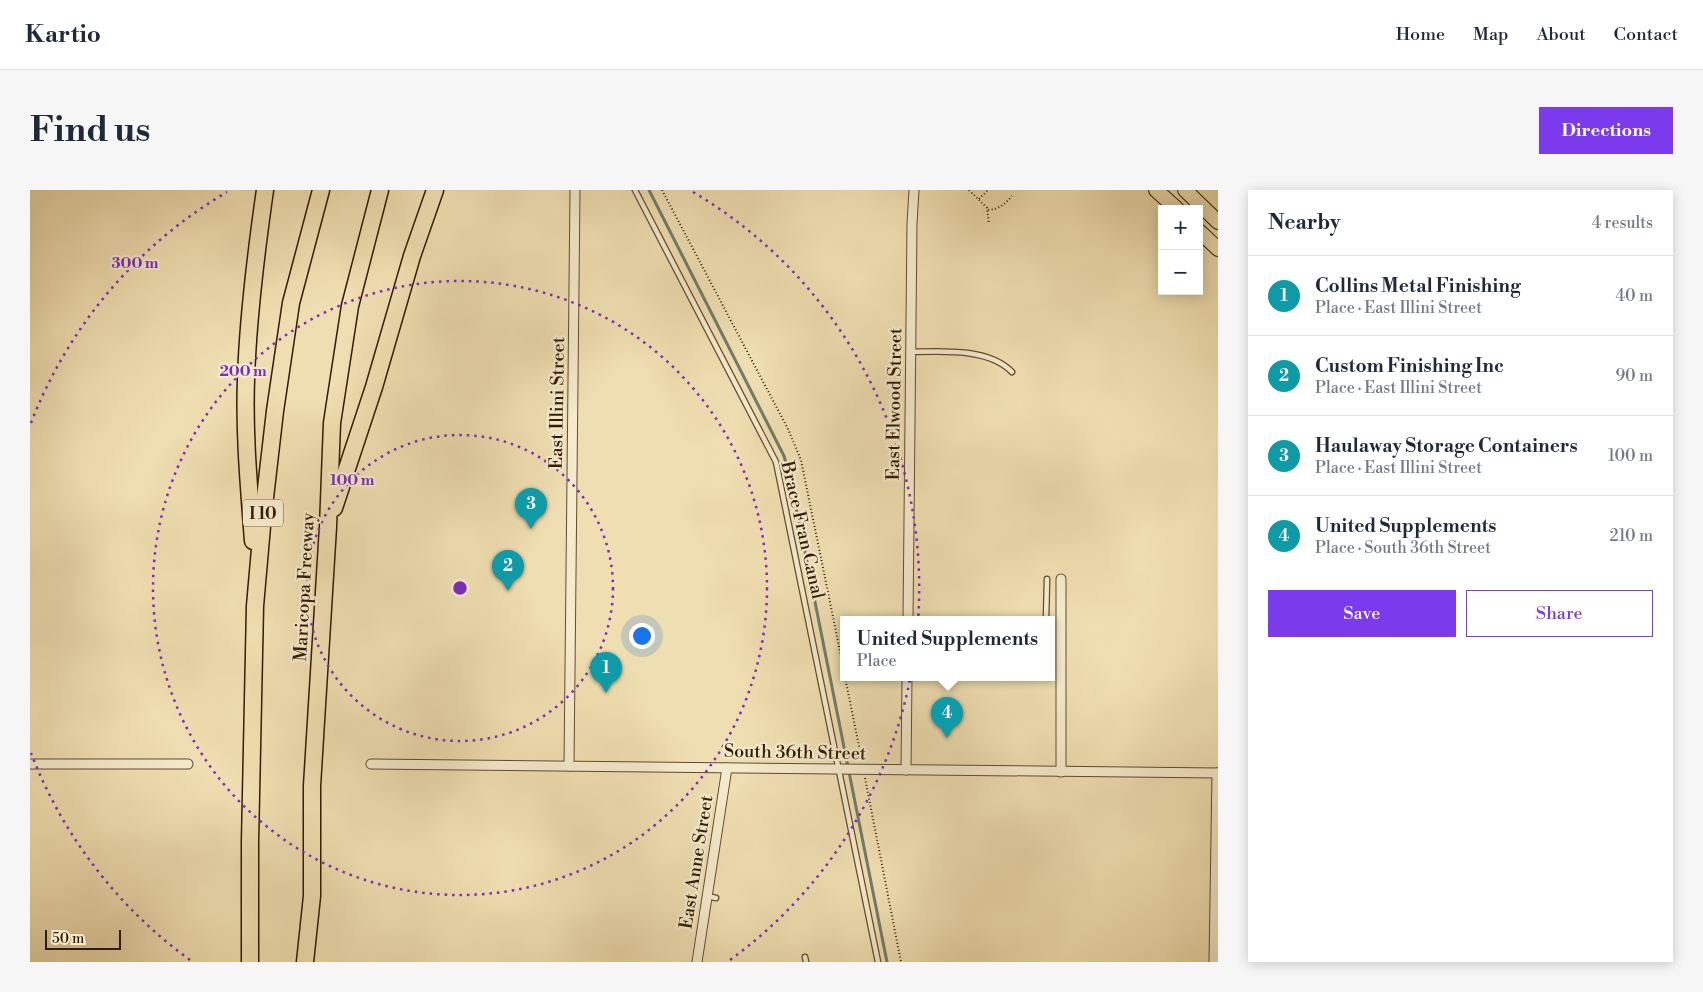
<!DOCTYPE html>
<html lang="en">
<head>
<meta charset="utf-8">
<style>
  :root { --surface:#fff; --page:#f6f6f7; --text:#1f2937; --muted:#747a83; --line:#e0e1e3; --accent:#7c3aed }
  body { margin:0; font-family:"Libre Bodoni",serif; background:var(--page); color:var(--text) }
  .controls { position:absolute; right:15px; top:15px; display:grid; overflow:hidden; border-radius:0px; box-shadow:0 2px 12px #0003 }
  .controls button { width:45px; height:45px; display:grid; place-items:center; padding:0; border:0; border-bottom:1px solid var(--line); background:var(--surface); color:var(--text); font:25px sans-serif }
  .scale { position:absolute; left:15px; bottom:12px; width:76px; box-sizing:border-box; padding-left:5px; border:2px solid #321b03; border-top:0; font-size:14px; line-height:18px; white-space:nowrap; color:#321b03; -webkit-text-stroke:4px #f5eacc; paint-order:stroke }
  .you { position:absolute; left:611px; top:445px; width:18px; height:18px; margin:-12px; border:4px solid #fff; border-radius:50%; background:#1a73e8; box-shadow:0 0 0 8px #1a73e833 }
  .badge { display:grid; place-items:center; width:32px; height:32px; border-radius:50%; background:var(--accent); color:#fff; font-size:16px; font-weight:700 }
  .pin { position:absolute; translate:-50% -41px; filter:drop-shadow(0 1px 2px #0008) }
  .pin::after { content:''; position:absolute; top:26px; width:18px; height:15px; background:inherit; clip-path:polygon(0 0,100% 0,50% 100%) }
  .popup { position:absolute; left:810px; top:426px; width:215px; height:65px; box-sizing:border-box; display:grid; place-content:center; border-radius:0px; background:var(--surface); filter:drop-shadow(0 1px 4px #0005); font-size:16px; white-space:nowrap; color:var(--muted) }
  .popup b { font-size:19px; color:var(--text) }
  .popup::after { content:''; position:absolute; left:50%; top:100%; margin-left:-10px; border:10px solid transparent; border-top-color:var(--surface) }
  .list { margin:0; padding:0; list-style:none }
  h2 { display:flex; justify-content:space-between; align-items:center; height:65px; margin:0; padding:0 20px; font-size:21px }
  h2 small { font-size:16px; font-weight:400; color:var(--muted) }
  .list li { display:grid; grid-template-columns:32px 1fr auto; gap:15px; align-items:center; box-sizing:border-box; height:80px; padding:0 20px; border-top:1px solid var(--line) }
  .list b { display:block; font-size:19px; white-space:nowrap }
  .list p { margin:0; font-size:16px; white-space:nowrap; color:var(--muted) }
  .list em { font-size:16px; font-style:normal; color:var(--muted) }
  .actions { display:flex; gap:10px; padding:15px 20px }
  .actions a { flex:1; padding:11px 0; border:1px solid var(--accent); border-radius:0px; text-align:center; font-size:18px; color:var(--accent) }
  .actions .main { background:var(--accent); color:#fff }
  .map { position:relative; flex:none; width:1188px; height:772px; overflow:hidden; border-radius:0px }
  header { display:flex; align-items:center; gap:30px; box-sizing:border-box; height:70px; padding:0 25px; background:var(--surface); border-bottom:1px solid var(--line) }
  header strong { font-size:24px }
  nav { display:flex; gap:28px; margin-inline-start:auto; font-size:18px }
  .intro { display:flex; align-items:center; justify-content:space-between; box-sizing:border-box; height:120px; padding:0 30px }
  h1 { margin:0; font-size:35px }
  .button { padding:12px 22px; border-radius:0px; background:var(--accent); color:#fff; font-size:18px; font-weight:700 }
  main { display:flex; gap:30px; padding:0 30px }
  aside { flex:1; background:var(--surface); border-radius:0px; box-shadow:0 2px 12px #0003 }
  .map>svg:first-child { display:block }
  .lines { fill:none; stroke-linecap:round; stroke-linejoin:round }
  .stream { stroke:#707c6b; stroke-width:3 }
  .service-casing { stroke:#614c2e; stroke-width:7 }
  .minor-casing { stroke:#614c2e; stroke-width:11 }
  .primary-casing { stroke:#321b03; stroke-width:16 }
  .motorway-casing { stroke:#321b03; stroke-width:19 }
  .path { stroke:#321b03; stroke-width:2; stroke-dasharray:1 2.5; stroke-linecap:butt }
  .service { stroke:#f5eacc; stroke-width:4.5 }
  .minor { stroke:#f5eacc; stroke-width:9 }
  .primary { stroke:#efdeb1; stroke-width:14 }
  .motorway { stroke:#efdeb1; stroke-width:16 }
  .ring { fill:none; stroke:#7b2cbf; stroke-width:2.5; stroke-dasharray:2.5 5 }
  .labels { text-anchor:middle; stroke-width:4.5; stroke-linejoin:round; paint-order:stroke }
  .shield { fill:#f5eacc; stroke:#6c593f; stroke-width:1 }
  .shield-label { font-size:16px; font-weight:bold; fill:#321b03 }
  .street-label { font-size:18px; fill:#321b03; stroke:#f5eacc }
  .centre { fill:#7b2cbf; stroke:#f5eacc; stroke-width:2.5 }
  .ring-label { font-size:15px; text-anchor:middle; font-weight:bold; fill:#7b2cbf; stroke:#f5eacc; stroke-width:4.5; stroke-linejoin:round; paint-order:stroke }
</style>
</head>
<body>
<header>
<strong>Kartio</strong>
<nav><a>Home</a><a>Map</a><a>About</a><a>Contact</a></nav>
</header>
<div class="intro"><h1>Find us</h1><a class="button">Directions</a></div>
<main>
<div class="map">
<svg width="1188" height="772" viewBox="0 0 1188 772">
  <rect width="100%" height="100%" fill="#efdeb1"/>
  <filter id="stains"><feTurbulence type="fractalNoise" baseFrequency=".004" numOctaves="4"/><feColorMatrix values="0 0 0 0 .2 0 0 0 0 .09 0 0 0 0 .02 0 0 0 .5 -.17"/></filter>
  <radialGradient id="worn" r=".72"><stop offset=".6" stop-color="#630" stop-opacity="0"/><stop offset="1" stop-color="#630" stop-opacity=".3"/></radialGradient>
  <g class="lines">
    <polyline class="stream" points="619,0 754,266 760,287 857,772"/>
    <g class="service-casing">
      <g id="service">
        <polyline points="605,0 746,272 848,772"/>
        <path d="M880,162C912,161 959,158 982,182"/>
        <polyline points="1016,429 1017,389"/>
        <polyline points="677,706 686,708"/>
        <polyline points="775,767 776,772"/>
      </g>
    </g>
    <g class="minor-casing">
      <g id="minor">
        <polyline points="878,429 882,34 884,0"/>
        <polyline points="0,574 158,574"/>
        <polyline points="341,574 1188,583"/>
        <polyline points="539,576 545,0"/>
        <polyline points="876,580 877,487"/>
        <polyline points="1031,582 1031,389"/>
        <polyline points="667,772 697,578"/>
        <polyline points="1184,772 1187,583"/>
      </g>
    </g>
    <g class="primary-casing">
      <g id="primary">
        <polyline points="1126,0 1147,19"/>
        <polyline points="1155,0 1188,32"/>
        <polyline points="1169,41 1188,59"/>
      </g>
    </g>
    <g class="motorway-casing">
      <g id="motorway">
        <polyline points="304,318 344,197 382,66 405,0"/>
        <path d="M223,351C219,297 214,243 216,189C218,125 226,63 235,0"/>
        <polyline points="220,772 220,652 225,416 233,325 245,221 261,113 291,0"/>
        <polyline points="275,772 282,706 282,596 298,337 302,233 320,116 350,0"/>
      </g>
    </g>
    <g class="path">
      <polyline points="632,0 758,239 771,270 813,476"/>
      <polyline points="939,0 957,18 959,34"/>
      <polyline points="949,9 958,0"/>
      <path d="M958,20C969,19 975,14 982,6"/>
      <polyline points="815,487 832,571"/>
      <polyline points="835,588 871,772"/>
    </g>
    <use href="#service" class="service"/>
    <use href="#minor" class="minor"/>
    <use href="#primary" class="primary"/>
    <use href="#motorway" class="motorway"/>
  </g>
  <g class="ring">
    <circle cx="430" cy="398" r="153"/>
    <circle cx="430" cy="398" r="307"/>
    <path d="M160 770A460 460 0 0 1 1 563M1 233A460 460 0 0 1 197 2M663 2A460 460 0 0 1 700 770"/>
  </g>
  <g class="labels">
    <rect class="shield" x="213" y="309.5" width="40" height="27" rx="4"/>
    <g class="shield-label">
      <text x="233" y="329">I 10</text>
    </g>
    <g class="street-label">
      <text transform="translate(527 213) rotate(-89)" y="6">East Illini Street</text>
      <text transform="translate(864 214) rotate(-89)" y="6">East Elwood Street</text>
      <text transform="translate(773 340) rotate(77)" y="6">Brace Fran Canal</text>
      <text transform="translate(274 397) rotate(-87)" y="6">Maricopa Freeway</text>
      <text transform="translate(765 562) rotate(1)" y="6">South 36th Street</text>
      <text transform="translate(666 672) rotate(-81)" y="6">East Anne Street</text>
    </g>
  </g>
  <circle cx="430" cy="398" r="8" class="centre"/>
  <g class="ring-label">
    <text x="105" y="78">300 m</text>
    <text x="213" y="186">200 m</text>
    <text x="322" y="295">100 m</text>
  </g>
  <rect width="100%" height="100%" filter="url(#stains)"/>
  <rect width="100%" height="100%" fill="url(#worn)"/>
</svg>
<div class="controls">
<button>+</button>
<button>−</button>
</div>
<div class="scale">50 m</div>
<div class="you"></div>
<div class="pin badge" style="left:576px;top:503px;background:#0f9aa8">1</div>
<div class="pin badge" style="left:478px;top:401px;background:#0f9aa8">2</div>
<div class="pin badge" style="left:501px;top:339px;background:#0f9aa8">3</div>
<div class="pin badge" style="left:917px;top:548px;background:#0f9aa8">4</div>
<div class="popup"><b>United Supplements</b>Place</div>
</div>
<aside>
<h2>Nearby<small>4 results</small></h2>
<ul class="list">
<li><span class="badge" style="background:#0f9aa8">1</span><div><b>Collins Metal Finishing</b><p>Place · East Illini Street</p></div><em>40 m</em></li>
<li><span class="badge" style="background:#0f9aa8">2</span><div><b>Custom Finishing Inc</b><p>Place · East Illini Street</p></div><em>90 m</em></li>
<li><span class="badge" style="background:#0f9aa8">3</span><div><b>Haulaway Storage Containers</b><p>Place · East Illini Street</p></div><em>100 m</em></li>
<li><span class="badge" style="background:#0f9aa8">4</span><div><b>United Supplements</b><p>Place · South 36th Street</p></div><em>210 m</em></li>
</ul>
<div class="actions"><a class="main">Save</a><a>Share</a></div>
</aside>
</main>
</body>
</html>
